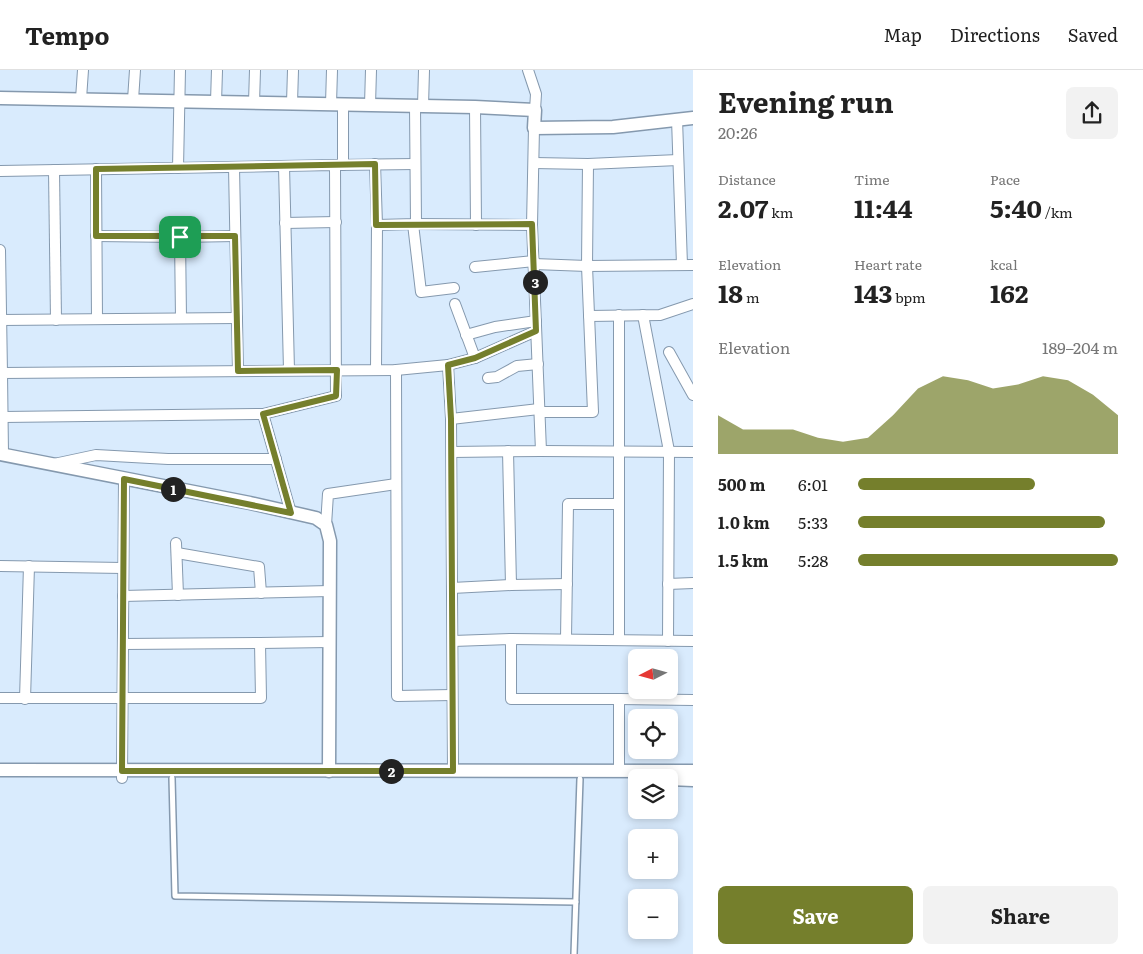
<!DOCTYPE html>
<html lang="en">
<head>
<meta charset="utf-8">
<style>
	:root { --surface:#fff; --page:#f2f2f2; --text:#222; --muted:#767676; --line:#e0e0e0; --accent:#757f2c }
	body { margin:0; font-family:Literata,serif; background:var(--page); color:var(--text); height:100vh; display:flex; flex-direction:column; font-size:19px; white-space:nowrap }
	* { box-sizing:border-box; margin:0 }
	p { font-size:16px; color:var(--muted) }
	.icon { flex:none; width:28px; height:28px; fill:none; stroke:currentColor; stroke-width:2; stroke-linecap:round; stroke-linejoin:round }
	.map { position:relative; flex:1; overflow:hidden }
	.side { display:flex; flex-direction:column; background:var(--surface); width:450px }
	.side>* { flex:none }
	.needle { width:32px; rotate:264deg }
	.tools { position:absolute; left:628px; top:579px; display:grid; gap:10px }
	.tools a { display:grid; place-items:center; width:50px; height:50px; border-radius:8px; background:var(--surface); box-shadow:0 2px 8px #0003; font-size:25px }
	.pin { position:absolute; display:grid; place-items:center; width:42px; height:42px; color:#fff; margin:-21px; border-radius:10px; box-shadow:0 2px 8px #0006 }
	.km { position:absolute; width:25px; height:25px; margin:-12px; border-radius:50%; background:#222; color:#fff; font-size:14px; line-height:25px; text-align:center }
	.round { display:grid; place-items:center; flex:none; width:52px; height:52px; border-radius:8px; background:var(--page) }
	.headline { display:flex; align-items:center; justify-content:space-between; height:85px; padding:0 25px }
	h1 { font-size:28px; font-weight:700; line-height:38px }
	.stats { display:grid; grid-template-columns:repeat(3,1fr); gap:8px; height:85px; padding:5px 25px }
	.stats div { display:grid; align-content:center }
	.stats b { font-size:25px; font-weight:700 }
	.stats small { font-size:14px; font-weight:400 }
	.stats p { font-size:14px }
	.chart { height:140px; padding:10px 25px }
	.chart p { display:flex; justify-content:space-between }
	.chart svg { width:100%; height:90px; margin-top:5px; fill:var(--accent); opacity:.7 }
	.action { display:flex; gap:10px; margin-top:auto; padding:10px 25px }
	.action a { flex:1; height:58px; border-radius:8px; background:var(--accent); color:#fff; font-size:20px; font-weight:700; line-height:58px; text-align:center }
	.action a+a { background:var(--page); color:var(--text) }
	ul { padding:0 25px; list-style:none; font-size:16px }
	li { display:grid; grid-template-columns:80px 60px 1fr; align-items:center; height:38px }
	li i { height:12px; border-radius:6px; background:var(--accent) }
	header { display:flex; align-items:center; gap:30px; box-sizing:border-box; height:70px; padding:0 25px; background:var(--surface); border-bottom:1px solid var(--line) }
	header strong { font-size:24px }
	nav { display:flex; gap:28px; margin-inline-start:auto; font-size:18px }
	main { display:flex; flex:1; min-height:0 }
	.map>svg:first-child { display:block }
	.lines { fill:none; stroke-linecap:round; stroke-linejoin:round }
	.service-casing { stroke:#8599ae; stroke-width:8 }
	.minor-casing { stroke:#8599ae; stroke-width:12 }
	.tertiary-casing { stroke:#8599ae; stroke-width:15 }
	.service { stroke:#fff; stroke-width:5 }
	.minor { stroke:#fff; stroke-width:10 }
	.tertiary { stroke:#fff; stroke-width:12 }
	.route-casing { stroke:#fff; stroke-width:10 }
	.route { stroke:#757f2c; stroke-width:6 }
</style>
</head>
<body>
<header>
<strong>Tempo</strong>
<nav><a>Map</a><a>Directions</a><a>Saved</a></nav>
</header>
<main>
<div class="map">
<svg width="693" height="884" viewBox="0 0 693 884">
	<rect width="100%" height="100%" fill="#d9ebfd"/>
	<g class="lines">
		<g class="service-casing">
			<g id="service">
				<path d="M172 708 175 826 576 832"/>
				<path d="M574 884 580 709"/>
			</g>
		</g>
		<g class="minor-casing">
			<g id="minor">
				<path d="M528 0 536 24 535 40"/>
				<path d="M81 29 83 0"/>
				<path d="M133 30 135 0"/>
				<path d="M216 32 217 0"/>
				<path d="M254 33 255 0"/>
				<path d="M292 33 293 0"/>
				<path d="M331 34 332 0"/>
				<path d="M343 34V95"/>
				<path d="M370 35 371 0"/>
				<path d="M423 36 424 0"/>
				<path d="M475 37 476 155"/>
				<path d="M677 49 682 195"/>
				<path d="M534 93 588 94 678 90"/>
				<path d="M375 94 377 155"/>
				<path d="M335 95 415 94"/>
				<path d="M284 96 289 300"/>
				<path d="M234 97 238 301"/>
				<path d="M178 98 180 0"/>
				<path d="M96 99 97 249"/>
				<path d="M54 100 56 250"/>
				<path d="M0 101 335 95 336 326 263 344 291 443"/>
				<path d="M285 153 336 152"/>
				<path d="M413 154 421 222 454 218"/>
				<path d="M416 154 532 155 534 58"/>
				<path d="M96 166 180 167 181 248"/>
				<path d="M180 167 235 166"/>
				<path d="M0 180 2 303"/>
				<path d="M534 194 587 196 693 195"/>
				<path d="M475 197 534 191"/>
				<path d="M455 234 475 288"/>
				<path d="M643 245 669 381 668 571"/>
				<path d="M589 246 660 245 693 234"/>
				<path d="M1 250 237 248"/>
				<path d="M466 265 495 257 536 251"/>
				<path d="M669 282 693 325"/>
				<path d="M448 295 475 288 536 261"/>
				<path d="M376 300 377 155 416 154 415 36"/>
				<path d="M396 300 397 626 452 625"/>
				<path d="M488 308 497 307 517 296 538 294"/>
				<path d="M540 342H593L587 196 588 94"/>
				<path d="M3 347 263 344"/>
				<path d="M451 349 539 339"/>
				<path d="M508 381 511 515 567 514"/>
				<path d="M541 381 693 382"/>
				<path d="M452 382 541 381 532 155"/>
				<path d="M3 384 2 303 396 300 448 295 451 349 453 701"/>
				<path d="M54 394 96 385 168 389H276"/>
				<path d="M326 455 328 424 396 414"/>
				<path d="M176 473 178 525"/>
				<path d="M177 483 259 497 261 523"/>
				<path d="M0 496 123 498"/>
				<path d="M668 514 693 513"/>
				<path d="M452 518 511 515"/>
				<path d="M123 526 330 521"/>
				<path d="M511 569 693 571"/>
				<path d="M566 569 568 434H619"/>
				<path d="M619 570V245"/>
				<path d="M453 571 511 569V629H619V701"/>
				<path d="M123 574 260 573"/>
				<path d="M0 628H261L260 573 330 572"/>
				<path d="M25 629 29 496"/>
				<path d="M619 629 693 630"/>
				<path d="M122 708 124 409"/>
			</g>
		</g>
		<g class="tertiary-casing">
			<g id="tertiary">
				<path d="M0 28 475 37 535 40 534 58 613 57 693 48"/>
				<path d="M0 384 250 433 316 448 326 455 330 471 329 701"/>
				<path d="M0 700 693 701"/>
				<path d="M669 709 693 710"/>
			</g>
		</g>
		<use href="#service" class="service"/>
		<use href="#minor" class="minor"/>
		<use href="#tertiary" class="tertiary"/>
	</g>
	<g class="lines">
		<g class="route-casing">
			<path id="route" d="M375 94 376 155 532 154 536 261 475 288 448 295 451 349 453 701H122L124 409 291 443 263 344 336 326 337 300 238 301 235 166H96V99Z"/>
		</g>
		<use href="#route" class="route"/>
	</g>
</svg>
<div class="tools">
<a><svg class="needle" viewBox="-14 -14 28 28"><path d="M0-13l5 13h-10z" fill="#e53935"/><path d="M0 13l5-13h-10z" fill="#767676"/></svg></a>
<a><svg class="icon" aria-label="locate" viewBox="0 0 24 24"><circle cx="12" cy="12" r="6"/><path d="M12 2v4M12 18v4M2 12h4M18 12h4"/></svg></a>
<a><svg class="icon" aria-label="layers" viewBox="0 0 24 24"><path d="M12 4l9 5-9 5-9-5zM3 14l9 5 9-5"/></svg></a>
<a>+</a>
<a>−</a>
</div>
<div class="pin" style="left:180px;top:167px;background:#1e9e55"><svg class="icon" aria-label="arrive" viewBox="0 0 24 24"><path d="M6 21V4h12l-3 4 3 4H6"/></svg></div>
<b class="km" style="left:173px;top:419px">1</b>
<b class="km" style="left:391px;top:701px">2</b>
<b class="km" style="left:535px;top:212px">3</b>
</div>
<section class="side">
<div class="headline"><div><h1>Evening run</h1><p>20:26</p></div><a class="round"><svg class="icon" aria-label="share" viewBox="0 0 24 24"><path d="M12 15V3M7 8l5-5 5 5M5 13v7h14v-7"/></svg></a></div>
<div class="stats">
<div><p>Distance</p><b>2.07<small> km</small></b></div>
<div><p>Time</p><b>11:44</b></div>
<div><p>Pace</p><b>5:40<small> /km</small></b></div>
</div>
<div class="stats">
<div><p>Elevation</p><b>18<small> m</small></b></div>
<div><p>Heart rate</p><b>143<small> bpm</small></b></div>
<div><p>kcal</p><b>162</b></div>
</div>
<div class="chart"><p><span>Elevation</span>189–204 m</p>
<svg viewBox="0 0 160 44" preserveAspectRatio="none"><path d="M0 44V25L10 32L20 32L30 32L40 36L50 38L60 36L70 25L80 12L90 6L100 8L110 12L120 10L130 6L140 8L150 15L160 25V44z"/></svg>
</div>
<ul>
<li><b>500 m</b>6:01<i style="width:68%"></i></li>
<li><b>1.0 km</b>5:33<i style="width:95%"></i></li>
<li><b>1.5 km</b>5:28<i style="width:100%"></i></li>
</ul>
<div class="action"><a>Save</a><a>Share</a></div>
</section>
</main>
</body>
</html>
